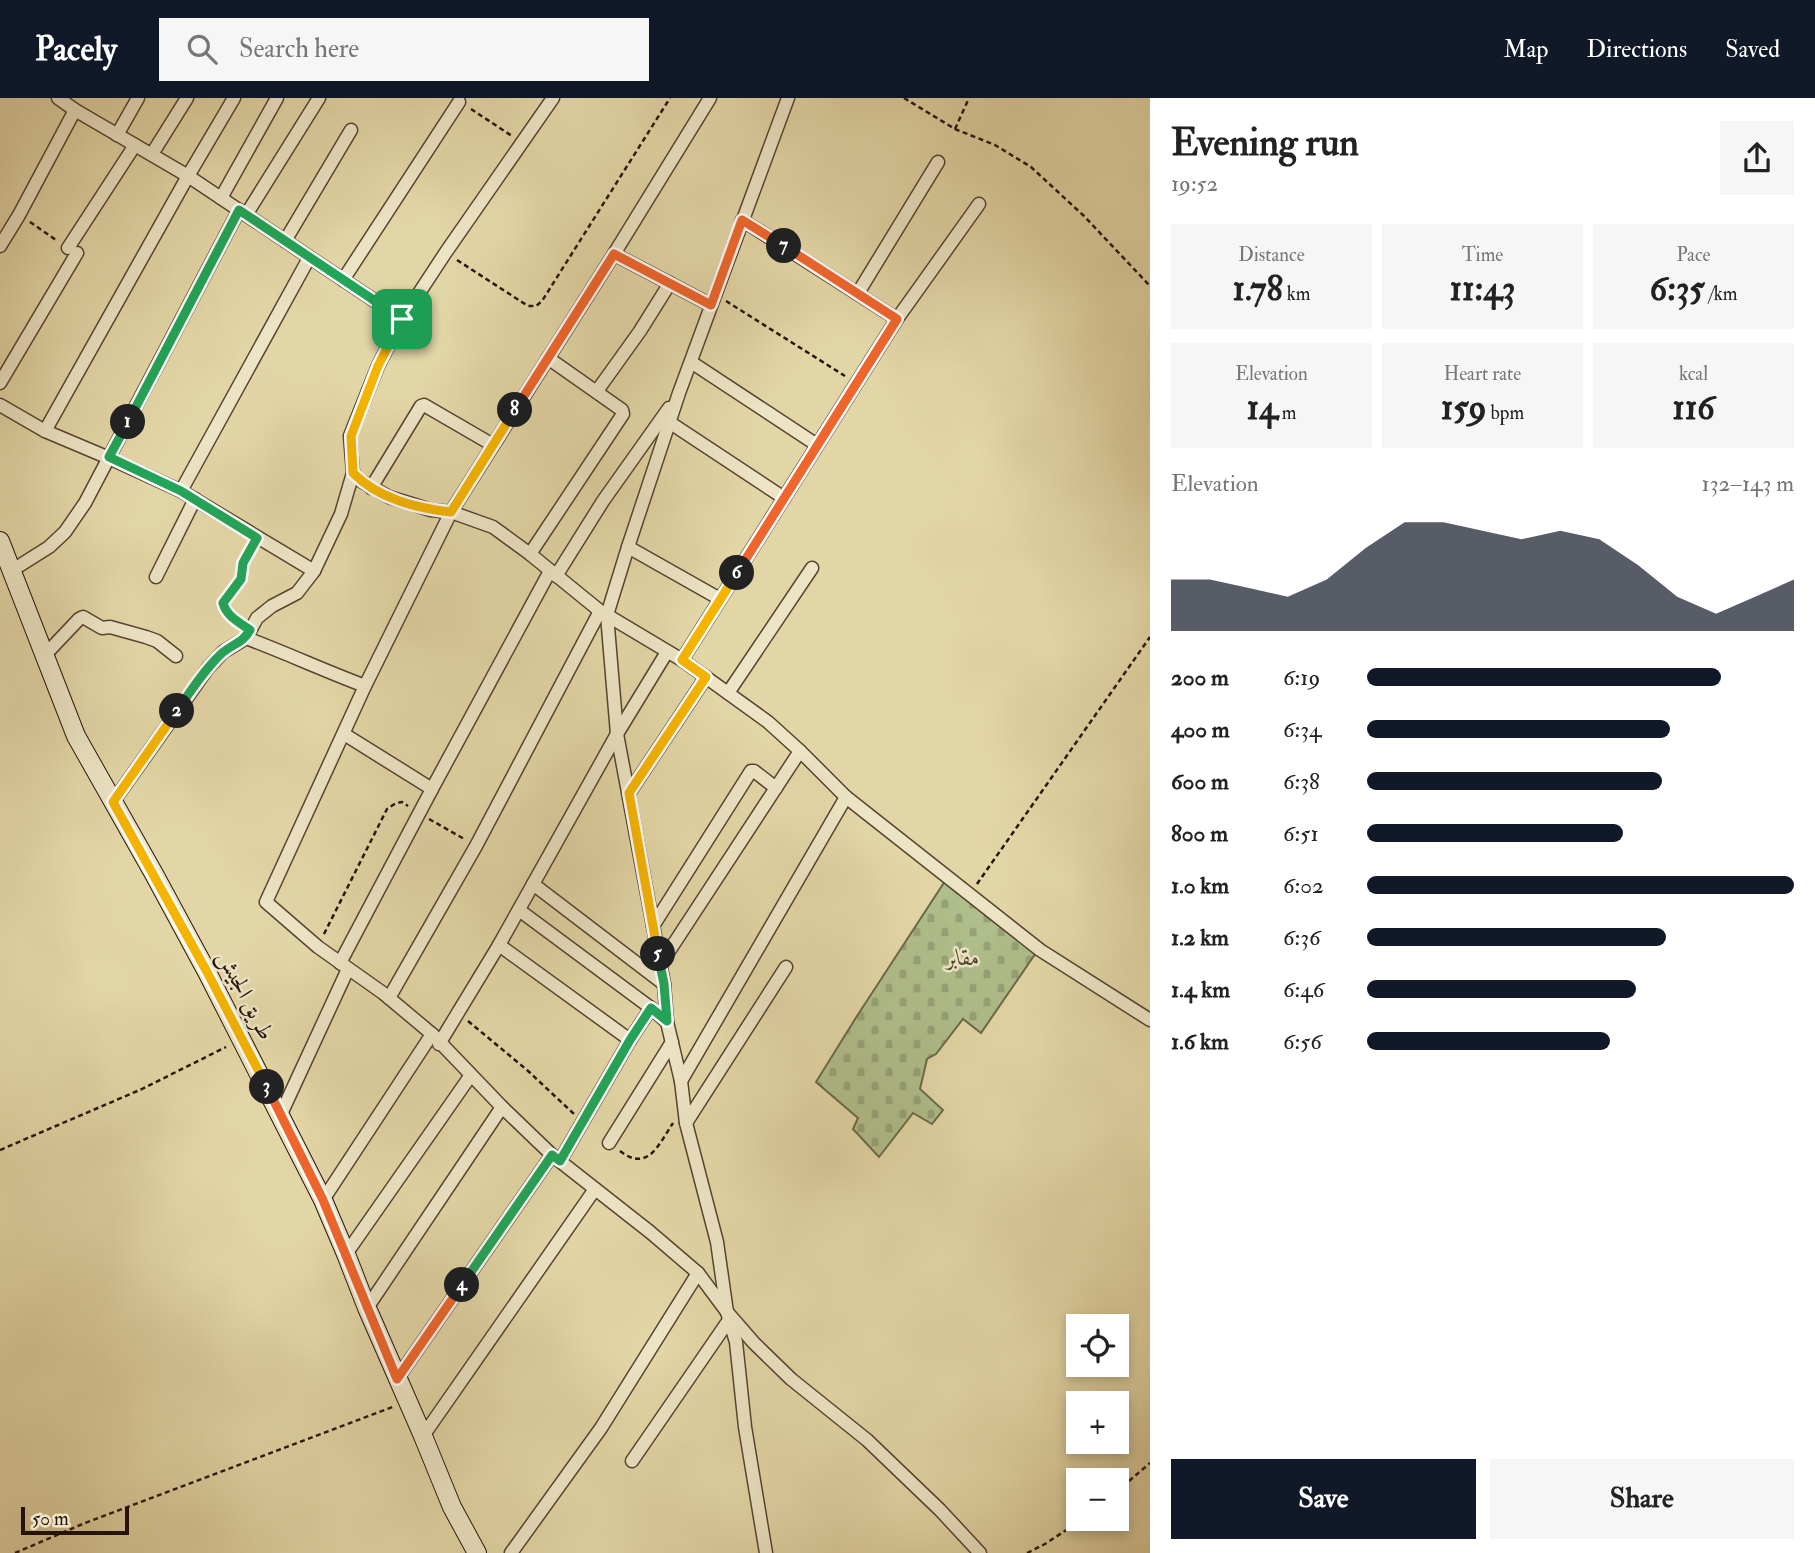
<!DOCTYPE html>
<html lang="en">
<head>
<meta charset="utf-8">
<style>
	:root { --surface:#fff; --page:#f6f6f6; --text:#222; --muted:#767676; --accent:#111827 }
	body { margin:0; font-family:"IM FELL Double Pica",Amiri,serif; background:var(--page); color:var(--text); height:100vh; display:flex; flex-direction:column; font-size:26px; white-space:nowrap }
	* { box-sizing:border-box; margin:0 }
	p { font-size:23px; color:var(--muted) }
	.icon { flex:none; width:38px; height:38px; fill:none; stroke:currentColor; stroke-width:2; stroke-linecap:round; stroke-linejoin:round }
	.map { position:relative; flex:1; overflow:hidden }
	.panel { display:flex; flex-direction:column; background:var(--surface); width:665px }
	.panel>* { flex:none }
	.tools { position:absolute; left:1066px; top:1216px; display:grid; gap:14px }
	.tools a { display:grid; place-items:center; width:63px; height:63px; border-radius:0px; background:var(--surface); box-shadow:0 4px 10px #0003; font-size:35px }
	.scale { position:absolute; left:21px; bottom:18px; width:108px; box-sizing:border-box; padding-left:7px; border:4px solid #26140a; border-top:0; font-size:19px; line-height:24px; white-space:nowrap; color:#26140a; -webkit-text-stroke:5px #ede4c5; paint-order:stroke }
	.pin { position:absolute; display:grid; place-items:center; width:60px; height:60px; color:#fff; margin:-30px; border-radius:14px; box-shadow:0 4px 10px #0006 }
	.km { position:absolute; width:35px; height:35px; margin:-18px; border-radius:50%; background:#222; color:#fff; font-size:19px; line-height:35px; text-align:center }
	.round { display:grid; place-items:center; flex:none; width:74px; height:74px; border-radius:0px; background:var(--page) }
	.summary { display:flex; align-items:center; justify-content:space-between; height:119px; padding:0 21px }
	h1 { font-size:38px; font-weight:800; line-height:52px }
	.figures { display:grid; grid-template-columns:repeat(3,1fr); gap:10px; height:119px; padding:7px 21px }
	.figures div { display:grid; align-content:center; border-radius:0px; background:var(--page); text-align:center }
	.figures b { font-size:35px; font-weight:800 }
	.figures small { font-size:19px; font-weight:400 }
	.figures p { font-size:19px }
	.chart { height:196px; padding:14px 21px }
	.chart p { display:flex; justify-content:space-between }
	.chart svg { width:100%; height:126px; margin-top:7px; fill:var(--accent); opacity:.7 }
	.primary-button { display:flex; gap:14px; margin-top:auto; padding:14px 21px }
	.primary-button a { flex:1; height:80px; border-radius:0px; background:var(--accent); color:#fff; font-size:28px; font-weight:800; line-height:80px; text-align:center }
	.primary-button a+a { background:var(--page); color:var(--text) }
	ul { padding:0 21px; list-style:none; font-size:23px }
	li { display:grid; grid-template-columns:112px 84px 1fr; align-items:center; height:52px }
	li i { height:18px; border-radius:9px; background:var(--accent) }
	header { display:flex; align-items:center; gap:42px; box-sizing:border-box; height:98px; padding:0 35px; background:var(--accent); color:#fff }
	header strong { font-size:33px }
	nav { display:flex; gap:38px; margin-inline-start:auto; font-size:24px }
	.search { width:490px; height:63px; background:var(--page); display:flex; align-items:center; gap:18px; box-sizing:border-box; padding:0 24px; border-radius:0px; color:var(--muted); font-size:26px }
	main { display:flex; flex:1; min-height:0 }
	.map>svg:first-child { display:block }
	.cemetery { fill:url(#cemetery-stones); stroke:#6a694a; stroke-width:2 }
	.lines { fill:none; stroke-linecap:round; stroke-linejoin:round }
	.street-casing { stroke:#554431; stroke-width:15 }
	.secondary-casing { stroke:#26140a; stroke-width:20 }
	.path { stroke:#26140a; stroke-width:2.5; stroke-dasharray:5 3.5; stroke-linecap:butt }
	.street { stroke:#ede4c5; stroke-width:12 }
	.secondary { stroke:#ede4c5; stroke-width:18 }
	.split-1-casing { stroke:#fff; stroke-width:14 }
	.split-2-casing { stroke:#fff; stroke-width:14 }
	.split-3-casing { stroke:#fff; stroke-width:14 }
	.split-4-casing { stroke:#fff; stroke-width:14 }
	.split-5-casing { stroke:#fff; stroke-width:14 }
	.split-6-casing { stroke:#fff; stroke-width:14 }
	.split-7-casing { stroke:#fff; stroke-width:14 }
	.split-8-casing { stroke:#fff; stroke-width:14 }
	.split-9-casing { stroke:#fff; stroke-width:14 }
	.split-1 { stroke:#22a559; stroke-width:9 }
	.split-2 { stroke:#22a559; stroke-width:9 }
	.split-3 { stroke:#f5b400; stroke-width:9 }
	.split-4 { stroke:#f0652b; stroke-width:9 }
	.split-5 { stroke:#22a559; stroke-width:9 }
	.split-6 { stroke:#f5b400; stroke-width:9 }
	.split-7 { stroke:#f0652b; stroke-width:9 }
	.split-8 { stroke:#f0652b; stroke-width:9 }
	.split-9 { stroke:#f5b400; stroke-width:9 }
	.labels { text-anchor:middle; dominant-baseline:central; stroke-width:5; stroke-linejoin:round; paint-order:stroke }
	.park-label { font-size:23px; font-style:italic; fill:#4f4730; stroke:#ede4c5 }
	.street-label { font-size:23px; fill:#26140a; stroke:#ede4c5 }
</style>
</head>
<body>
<header>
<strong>Pacely</strong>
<div class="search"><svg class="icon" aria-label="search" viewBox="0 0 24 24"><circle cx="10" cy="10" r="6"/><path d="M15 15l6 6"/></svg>Search here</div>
<nav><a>Map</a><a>Directions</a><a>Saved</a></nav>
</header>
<main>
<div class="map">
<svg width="1150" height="1455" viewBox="0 0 1150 1455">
	<defs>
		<pattern id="cemetery-stones" width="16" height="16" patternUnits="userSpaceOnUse" patternTransform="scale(1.75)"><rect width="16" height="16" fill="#afbe8a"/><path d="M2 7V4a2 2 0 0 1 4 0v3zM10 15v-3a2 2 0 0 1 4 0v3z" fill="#96a276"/></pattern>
	</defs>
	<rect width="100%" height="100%" fill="#e3d6a6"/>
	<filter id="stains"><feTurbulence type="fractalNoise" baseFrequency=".00286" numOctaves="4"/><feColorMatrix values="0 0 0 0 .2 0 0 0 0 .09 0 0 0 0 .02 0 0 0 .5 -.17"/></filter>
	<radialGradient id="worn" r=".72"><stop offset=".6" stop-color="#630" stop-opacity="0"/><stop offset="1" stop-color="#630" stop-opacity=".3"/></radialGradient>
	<path class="cemetery" d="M949 777 1042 846 981 935 963 921 936 956 927 961 920 991 943 1012 932 1026 913 1015 879 1059 853 1031 858 1020 816 984 857 918Z"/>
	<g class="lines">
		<g class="street-casing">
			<g id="street">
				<path d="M58 0 75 12 188 78 402 221"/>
				<path d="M710 0 614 156 451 414 365 588 266 804 318 849 383 895 432 936 502 1009 552 1057 650 1134 698 1175 727 1214 754 1245 791 1281 867 1342 940 1412 980 1455"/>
				<path d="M117 37 138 0"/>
				<path d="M152 56 187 0"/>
				<path d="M221 100 277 0"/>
				<path d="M246 117 319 0"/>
				<path d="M742 122 897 221"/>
				<path d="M285 143 351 32"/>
				<path d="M0 148 19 117 75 12"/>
				<path d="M68 150 135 47"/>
				<path d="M614 156 711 207"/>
				<path d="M343 182 459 4"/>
				<path d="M858 195 938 64"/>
				<path d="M691 264 817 347"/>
				<path d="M0 285 77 155"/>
				<path d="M597 293 640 233 670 185"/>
				<path d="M0 307 45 333 109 360 181 393 314 473"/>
				<path d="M669 324 784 400"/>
				<path d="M45 333 188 78 234 0"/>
				<path d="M353 375 361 383 389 399 431 412 451 414 493 429 530 456 600 513 682 562 768 624 800 653 846 699 1040 852 1150 922"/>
				<path d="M371 390 421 308 424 307 493 347"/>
				<path d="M181 393 309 160"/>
				<path d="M628 449 720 501"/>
				<path d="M530 456 623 316 622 312 548 260"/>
				<path d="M11 473 49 449 65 434 85 405 239 112"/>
				<path d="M556 478 603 403 669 310"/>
				<path d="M156 479 195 401"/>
				<path d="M246 540 257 520 272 508 297 495 314 473 341 416 353 375 350 338 378 268 402 221 446 154 553 0"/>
				<path d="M44 558 79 521 83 519 102 530 110 529 146 539 157 543 176 558"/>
				<path d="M682 562 897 221 979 106"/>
				<path d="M728 595 812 470"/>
				<path d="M344 636 432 691"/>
				<path d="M629 695 706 579"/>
				<path d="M113 704 208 570 223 554 246 540C286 555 325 573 365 588"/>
				<path d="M533 786 664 886"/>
				<path d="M519 812 651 910 667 924"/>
				<path d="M653 828 751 673H754L776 690"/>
				<path d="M499 847 630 942"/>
				<path d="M340 865 432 691 550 473"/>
				<path d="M660 867 800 653"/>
				<path d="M389 900 476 748 600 513"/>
				<path d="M439 946 499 847 617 636 667 554"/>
				<path d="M681 983 846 699"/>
				<path d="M281 1016 348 871"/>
				<path d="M686 1025 786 869"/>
				<path d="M609 1045 672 944"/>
				<path d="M560 1063 630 942 651 910"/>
				<path d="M323 1102 432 936"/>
				<path d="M346 1156 471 977"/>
				<path d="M367 1210 502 1009"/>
				<path d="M397 1281 552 1057"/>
				<path d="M423 1338 595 1091"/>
				<path d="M632 1363 729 1222"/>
				<path d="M511 1455 601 1330 698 1175"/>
				<path d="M766 1455 745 1329 736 1244 727 1214 717 1144 686 1025 681 983 667 924 664 886 617 636 607 517 628 449 679 295 788 0"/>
			</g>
		</g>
		<g class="secondary-casing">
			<path id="secondary" d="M0 443 76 638 154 776 207 874 323 1102 346 1156 367 1210 423 1338 452 1409 477 1455"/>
		</g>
		<g class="path">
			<path d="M904 0 955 31 995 47 1031 69 1084 118 1150 188"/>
			<path d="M471 11 512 38"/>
			<path d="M955 31 969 0"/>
			<path d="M30 124 56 142"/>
			<path d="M457 162 528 208H536L542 203 670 0"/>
			<path d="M726 203 845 278"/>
			<path d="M239 524 224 511 223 505 241 481 243 465 250 452"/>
			<path d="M429 721 466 742"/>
			<path d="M977 786 1150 539"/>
			<path d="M324 836 387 711 396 705 402 704 408 708"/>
			<path d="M468 923 527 972 574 1016"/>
			<path d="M0 1052 142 991 226 949"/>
			<path d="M620 1053C648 1075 659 1046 673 1025"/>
			<path d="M1116 1394 1150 1365"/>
			<path d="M15 1455 85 1425 395 1308"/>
			<path d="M1027 1455 1045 1446 1083 1421"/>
		</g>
		<use href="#street" class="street"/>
		<use href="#secondary" class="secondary"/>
	</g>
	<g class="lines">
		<g class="split-1-casing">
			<path id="split-1" d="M128 324 239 112 402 221"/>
		</g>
		<g class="split-2-casing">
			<path id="split-2" d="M128 324 109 359 181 393 257 440 243 465 241 481 223 505C226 518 240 525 250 532 243 545 232 546 221 556 204 572 190 594 177 613"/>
		</g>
		<g class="split-3-casing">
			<path id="split-3" d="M177 613 113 704 207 874 267 989"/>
		</g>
		<g class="split-4-casing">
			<path id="split-4" d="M267 989 323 1102 397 1281 462 1187"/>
		</g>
		<g class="split-5-casing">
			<path id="split-5" d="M462 1187 552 1057 560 1063 630 942 651 910 667 923 664 886 658 856"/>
		</g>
		<g class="split-6-casing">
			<path id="split-6" d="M658 856 629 695 706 579 682 562 737 475"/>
		</g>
		<g class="split-7-casing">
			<path id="split-7" d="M737 475 897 221 784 148"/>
		</g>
		<g class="split-8-casing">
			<path id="split-8" d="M515 312 614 156 711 207 742 122 784 148"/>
		</g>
		<g class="split-9-casing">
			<path id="split-9" d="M402 221 378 268 351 338 353 375C379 401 416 410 451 414L515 312"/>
		</g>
		<use href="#split-1" class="split-1"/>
		<use href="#split-2" class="split-2"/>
		<use href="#split-3" class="split-3"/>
		<use href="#split-4" class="split-4"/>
		<use href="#split-5" class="split-5"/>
		<use href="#split-6" class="split-6"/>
		<use href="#split-7" class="split-7"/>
		<use href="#split-8" class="split-8"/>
		<use href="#split-9" class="split-9"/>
	</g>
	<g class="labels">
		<g class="park-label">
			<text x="963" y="859">مقابر</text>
		</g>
		<g class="street-label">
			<text transform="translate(246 897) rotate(63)">طريق الجيش</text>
		</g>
	</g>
	<rect width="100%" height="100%" filter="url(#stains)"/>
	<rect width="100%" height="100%" fill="url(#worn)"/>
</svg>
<div class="tools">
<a><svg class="icon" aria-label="locate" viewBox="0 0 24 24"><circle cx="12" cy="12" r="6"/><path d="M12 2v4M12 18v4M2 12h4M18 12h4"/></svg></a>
<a>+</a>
<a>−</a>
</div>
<div class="scale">50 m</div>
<div class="pin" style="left:402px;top:221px;background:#1e9e55"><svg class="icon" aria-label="arrive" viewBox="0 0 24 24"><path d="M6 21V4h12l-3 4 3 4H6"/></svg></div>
<b class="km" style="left:128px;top:324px">1</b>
<b class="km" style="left:177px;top:613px">2</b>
<b class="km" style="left:267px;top:989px">3</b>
<b class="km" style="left:462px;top:1187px">4</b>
<b class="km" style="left:658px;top:856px">5</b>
<b class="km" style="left:737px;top:475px">6</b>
<b class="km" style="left:784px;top:148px">7</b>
<b class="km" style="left:515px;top:312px">8</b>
</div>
<section class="panel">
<div class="summary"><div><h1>Evening run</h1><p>19:52</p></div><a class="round"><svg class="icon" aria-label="share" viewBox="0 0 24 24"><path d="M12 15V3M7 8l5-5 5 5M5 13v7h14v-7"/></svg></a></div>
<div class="figures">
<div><p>Distance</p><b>1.78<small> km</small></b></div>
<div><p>Time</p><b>11:43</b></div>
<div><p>Pace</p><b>6:35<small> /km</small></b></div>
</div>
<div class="figures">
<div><p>Elevation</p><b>14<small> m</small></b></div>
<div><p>Heart rate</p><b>159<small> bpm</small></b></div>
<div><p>kcal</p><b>116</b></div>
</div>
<div class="chart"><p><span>Elevation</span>132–143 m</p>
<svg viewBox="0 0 160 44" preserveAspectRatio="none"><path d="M0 44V26L10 26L20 29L30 32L40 26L50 15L60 6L70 6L80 9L90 12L100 9L110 12L120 21L130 32L140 38L150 32L160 26V44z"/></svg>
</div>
<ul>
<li><b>200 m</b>6:19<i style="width:83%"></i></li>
<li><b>400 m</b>6:34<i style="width:71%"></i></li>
<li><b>600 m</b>6:38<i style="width:69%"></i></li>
<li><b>800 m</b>6:51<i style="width:60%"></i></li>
<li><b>1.0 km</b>6:02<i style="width:100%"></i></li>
<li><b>1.2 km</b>6:36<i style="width:70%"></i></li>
<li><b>1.4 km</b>6:46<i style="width:63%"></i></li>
<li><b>1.6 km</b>6:56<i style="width:57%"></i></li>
</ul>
<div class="primary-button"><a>Save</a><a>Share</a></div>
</section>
</main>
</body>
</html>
